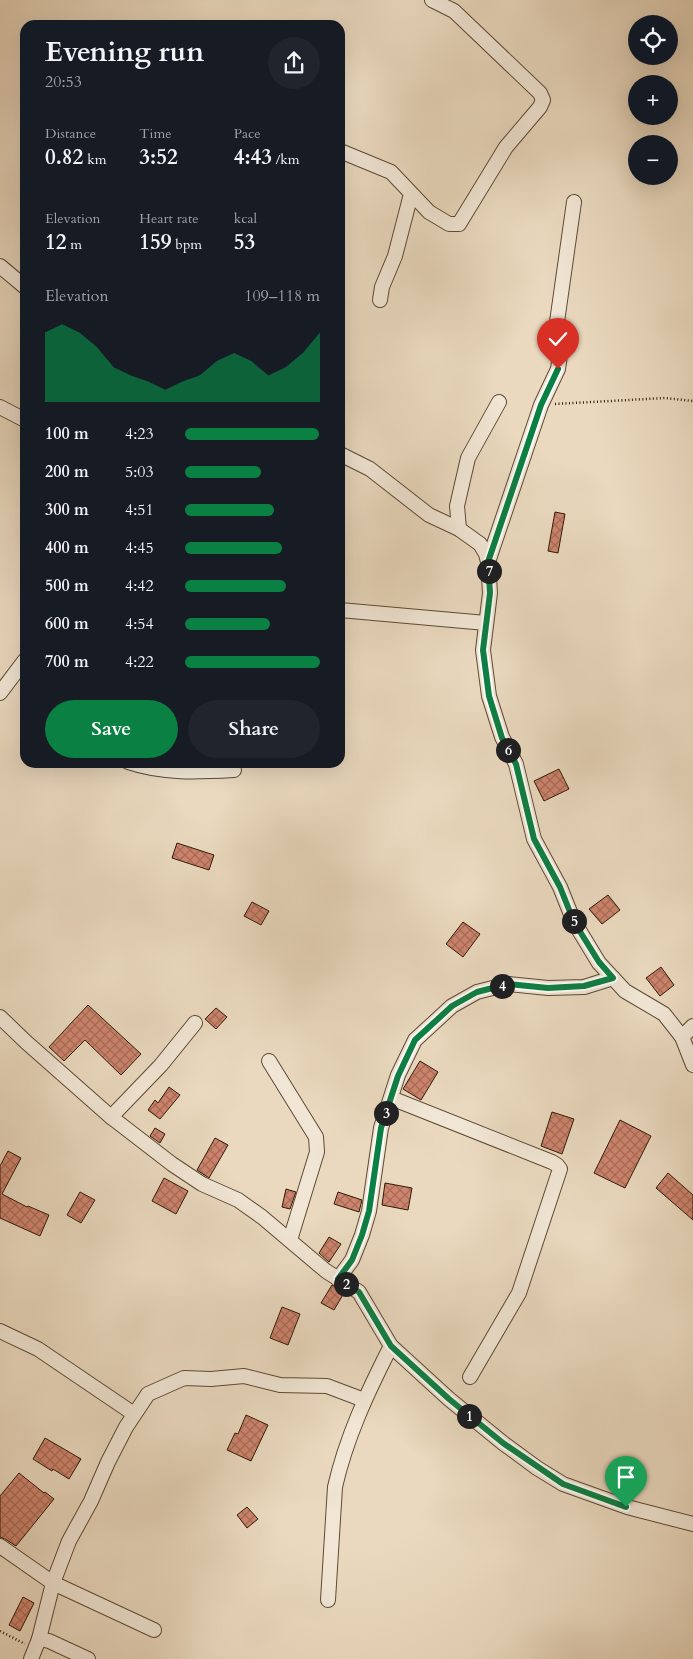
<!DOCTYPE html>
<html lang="en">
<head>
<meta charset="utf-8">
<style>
	:root { --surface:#171b24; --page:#20242c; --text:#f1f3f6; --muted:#9ea1a6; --accent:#0b8043 }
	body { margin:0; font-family:Cardo,serif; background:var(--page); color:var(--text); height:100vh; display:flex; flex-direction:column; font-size:19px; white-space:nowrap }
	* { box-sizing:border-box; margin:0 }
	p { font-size:16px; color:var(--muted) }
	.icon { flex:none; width:28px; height:28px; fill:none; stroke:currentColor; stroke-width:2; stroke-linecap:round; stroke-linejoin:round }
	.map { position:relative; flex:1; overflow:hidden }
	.side { position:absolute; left:20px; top:20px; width:325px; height:748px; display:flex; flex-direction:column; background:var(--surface); border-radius:15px; box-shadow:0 5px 20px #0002 }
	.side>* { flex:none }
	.buttons { position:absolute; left:628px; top:15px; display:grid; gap:10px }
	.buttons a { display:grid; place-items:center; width:50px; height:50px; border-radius:50%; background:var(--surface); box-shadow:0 5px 20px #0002; font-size:25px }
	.pin { position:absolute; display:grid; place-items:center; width:42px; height:42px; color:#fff; margin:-51px -21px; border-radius:50% 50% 50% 0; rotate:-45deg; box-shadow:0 0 5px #0007 }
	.pin .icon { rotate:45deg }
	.km { position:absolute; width:25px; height:25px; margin:-12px; border-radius:50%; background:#222; color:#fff; font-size:14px; line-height:25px; text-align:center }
	.round { display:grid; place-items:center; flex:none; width:52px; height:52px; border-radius:26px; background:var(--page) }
	.headline { display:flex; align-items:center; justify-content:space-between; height:85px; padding:0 25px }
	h1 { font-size:28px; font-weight:600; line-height:38px }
	.stats { display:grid; grid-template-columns:repeat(3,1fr); gap:8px; height:85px; padding:5px 25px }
	.stats div { display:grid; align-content:center }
	.stats b { font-size:21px; font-weight:600 }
	.stats small { font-size:14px; font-weight:400 }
	.stats p { font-size:14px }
	.chart { height:140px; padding:10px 25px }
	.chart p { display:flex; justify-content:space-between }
	.chart svg { width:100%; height:90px; margin-top:5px; fill:var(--accent); opacity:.7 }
	.button { display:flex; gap:10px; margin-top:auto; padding:10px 25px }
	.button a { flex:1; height:58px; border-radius:30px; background:var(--accent); color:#fff; font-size:20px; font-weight:600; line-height:58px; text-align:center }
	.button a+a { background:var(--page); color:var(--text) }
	ul { padding:0 25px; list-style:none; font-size:16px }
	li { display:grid; grid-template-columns:80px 60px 1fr; align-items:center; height:38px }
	li i { height:12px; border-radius:6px; background:var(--accent) }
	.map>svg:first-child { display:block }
	.building { fill:url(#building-cross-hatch); stroke:#2e1b06 }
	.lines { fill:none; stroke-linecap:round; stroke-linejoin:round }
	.minor-casing { stroke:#5d4a34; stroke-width:16 }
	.path { stroke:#2e1b06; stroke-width:2.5; stroke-dasharray:1 2.5; stroke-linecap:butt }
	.minor { stroke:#f1e6d5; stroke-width:14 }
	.route-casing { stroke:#fff; stroke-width:10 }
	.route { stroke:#0b8043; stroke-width:6 }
</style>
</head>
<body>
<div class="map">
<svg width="693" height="1659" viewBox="0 0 693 1659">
	<defs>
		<pattern id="building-cross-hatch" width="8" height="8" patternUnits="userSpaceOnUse" patternTransform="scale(1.25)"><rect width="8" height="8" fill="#ce846e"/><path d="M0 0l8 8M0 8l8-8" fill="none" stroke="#a86b58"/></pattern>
	</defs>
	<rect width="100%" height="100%" fill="#ead9bf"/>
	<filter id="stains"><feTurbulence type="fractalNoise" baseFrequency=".004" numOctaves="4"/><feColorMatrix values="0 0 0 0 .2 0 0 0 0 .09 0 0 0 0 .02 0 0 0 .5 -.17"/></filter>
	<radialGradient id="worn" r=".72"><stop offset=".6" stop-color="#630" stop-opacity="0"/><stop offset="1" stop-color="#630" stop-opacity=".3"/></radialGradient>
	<g class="building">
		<path d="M555 512 565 514 558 553 548 551Z"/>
		<path d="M559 769 569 789 544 801 534 781Z"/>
		<path d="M177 843 214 855 209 870 172 858Z"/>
		<path d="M608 895 620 910 602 924 589 909Z"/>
		<path d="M252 902 269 911 261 925 244 916Z"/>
		<path d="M463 922 480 934 463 957 446 944Z"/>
		<path d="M661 967 674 985 660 996 646 978Z"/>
		<path d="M88 1005 141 1054 121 1075 85 1040 64 1061 49 1047Z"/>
		<path d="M216 1008 227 1017 216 1029 205 1019Z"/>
		<path d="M420 1061 438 1072 421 1100 403 1089Z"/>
		<path d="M169 1087 180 1095 160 1119 148 1110 155 1100 158 1103Z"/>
		<path d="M552 1112 574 1119 562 1154 541 1146Z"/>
		<path d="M620 1120 651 1136 625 1188 594 1173Z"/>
		<path d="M155 1128 165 1134 160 1143 150 1136Z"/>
		<path d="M215 1138 228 1145 209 1178 197 1170Z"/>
		<path d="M8 1151 21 1158 2 1194 27 1207 28 1206 49 1215 40 1236 0 1218V1166Z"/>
		<path d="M668 1173 693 1195V1220L656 1188Z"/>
		<path d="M164 1178 188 1191 176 1214 152 1201Z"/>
		<path d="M385 1183 412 1188 408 1210 382 1205Z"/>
		<path d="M286 1189 296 1192 290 1209 282 1207Z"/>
		<path d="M80 1192 95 1200 81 1223 67 1215Z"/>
		<path d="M338 1192 362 1200 359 1212 334 1204Z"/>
		<path d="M329 1237 341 1244 329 1262 319 1253Z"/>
		<path d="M332 1285 344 1293 334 1310 321 1303Z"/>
		<path d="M282 1307 300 1314 288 1345 270 1338Z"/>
		<path d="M246 1415 268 1425 251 1461 227 1450 235 1433 238 1434Z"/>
		<path d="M45 1438 81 1459 69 1479 53 1469 52 1471 33 1459Z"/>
		<path d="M19 1473 44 1493 45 1492 54 1499 16 1546 5 1539 0 1537V1496Z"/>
		<path d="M247 1507 258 1519 247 1528 237 1515Z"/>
		<path d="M23 1597 34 1603 20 1631 9 1625Z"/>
	</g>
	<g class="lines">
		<g class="minor-casing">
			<g id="minor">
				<path d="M340 151 391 172 429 212 449 224H459L506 147 540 107 543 100 540 93 454 11 432 0"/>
				<path d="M0 266 25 287"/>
				<path d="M380 300 382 287 395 256 411 194"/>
				<path d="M0 407 25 420"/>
				<path d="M340 454 370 469 429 515 459 529 480 544 486 554 488 562 490 593 483 650 489 696 502 737 516 764 534 839 560 887 574 922 599 963 625 991 664 1014 682 1037 693 1065"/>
				<path d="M459 529 457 506 468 458 499 402"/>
				<path d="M488 562 541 405 558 369 560 355 561 344 557 322 574 202"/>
				<path d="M340 610 486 623"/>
				<path d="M0 693 25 660"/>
				<path d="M128 762C163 774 198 772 234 770"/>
				<path d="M0 1017 26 1042 111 1117 172 1164 202 1184 238 1200 262 1217 326 1271 359 1292 391 1346 449 1399 503 1443 537 1468 563 1484 627 1507 693 1524"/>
				<path d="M682 1037 693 1026"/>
				<path d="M269 1061 316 1137 317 1152 290 1240"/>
				<path d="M391 1098 552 1162 557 1165 560 1169 519 1293 470 1377"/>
				<path d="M111 1117 161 1065 195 1023"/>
				<path d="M338 1279 352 1260 362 1235 369 1211 381 1128 398 1075 415 1040 452 1006 477 992 508 984 548 988 584 987 613 978"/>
				<path d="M0 1331 38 1349 134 1414"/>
				<path d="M0 1546 53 1583 154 1630"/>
				<path d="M328 1600 335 1487C346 1438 368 1391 391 1346"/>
				<path d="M39 1639 53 1583 69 1541 91 1501 108 1462 126 1427 148 1394 184 1378 211 1379 244 1376 280 1385 327 1386 364 1400"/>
				<path d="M31 1659 39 1639 49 1641 88 1659"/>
			</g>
		</g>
		<g class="path">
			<path d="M555 404 665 398 693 401"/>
			<path d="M0 1631 25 1644"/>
		</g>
		<use href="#minor" class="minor"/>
	</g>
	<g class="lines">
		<g class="route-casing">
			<path id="route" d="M558 369 541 405 488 562 490 593 483 650 489 696 502 738 516 764 534 839 560 887 574 922 599 962 613 978 584 986 548 988 508 984 477 992 452 1006 415 1040 398 1076 381 1128 369 1211 362 1235 352 1260 338 1279 359 1292 391 1346 449 1399 503 1443 563 1484 626 1507"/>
		</g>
		<use href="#route" class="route"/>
	</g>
	<rect width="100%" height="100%" filter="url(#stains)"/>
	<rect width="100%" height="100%" fill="url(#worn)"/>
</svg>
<div class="buttons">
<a><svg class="icon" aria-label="locate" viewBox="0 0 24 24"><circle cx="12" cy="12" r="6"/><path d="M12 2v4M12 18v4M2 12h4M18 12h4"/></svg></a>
<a>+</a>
<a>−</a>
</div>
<div class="pin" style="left:626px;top:1507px;background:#1e9e55"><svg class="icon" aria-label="arrive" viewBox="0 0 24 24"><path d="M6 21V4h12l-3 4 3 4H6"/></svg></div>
<div class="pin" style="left:558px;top:369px;background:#d93025"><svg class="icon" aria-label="check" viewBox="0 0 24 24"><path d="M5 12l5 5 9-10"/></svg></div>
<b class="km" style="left:469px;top:1416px">1</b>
<b class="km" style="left:346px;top:1284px">2</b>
<b class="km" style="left:386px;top:1113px">3</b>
<b class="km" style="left:502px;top:986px">4</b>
<b class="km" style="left:574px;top:921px">5</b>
<b class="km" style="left:508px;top:750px">6</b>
<b class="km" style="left:489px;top:571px">7</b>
<section class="side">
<div class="headline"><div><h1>Evening run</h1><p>20:53</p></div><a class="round"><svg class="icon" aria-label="share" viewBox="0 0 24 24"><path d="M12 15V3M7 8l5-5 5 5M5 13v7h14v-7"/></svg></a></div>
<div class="stats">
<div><p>Distance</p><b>0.82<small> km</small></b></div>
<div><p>Time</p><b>3:52</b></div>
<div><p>Pace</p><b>4:43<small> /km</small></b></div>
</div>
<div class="stats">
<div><p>Elevation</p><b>12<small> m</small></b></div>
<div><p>Heart rate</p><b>159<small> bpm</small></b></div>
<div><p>kcal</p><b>53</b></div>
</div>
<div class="chart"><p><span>Elevation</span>109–118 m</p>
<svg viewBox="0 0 160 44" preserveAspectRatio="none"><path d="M0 44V10L10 6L20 10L30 17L40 27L50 31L60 34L70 38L80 34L90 31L100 24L110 20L120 24L130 31L140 27L150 20L160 10V44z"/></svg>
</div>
<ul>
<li><b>100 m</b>4:23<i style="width:99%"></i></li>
<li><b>200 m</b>5:03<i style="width:56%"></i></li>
<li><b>300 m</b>4:51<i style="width:66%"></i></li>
<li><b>400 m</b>4:45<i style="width:72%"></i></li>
<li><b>500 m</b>4:42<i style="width:75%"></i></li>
<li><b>600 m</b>4:54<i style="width:63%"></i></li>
<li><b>700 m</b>4:22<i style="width:100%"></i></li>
</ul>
<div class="button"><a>Save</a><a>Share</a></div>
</section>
</div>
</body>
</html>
